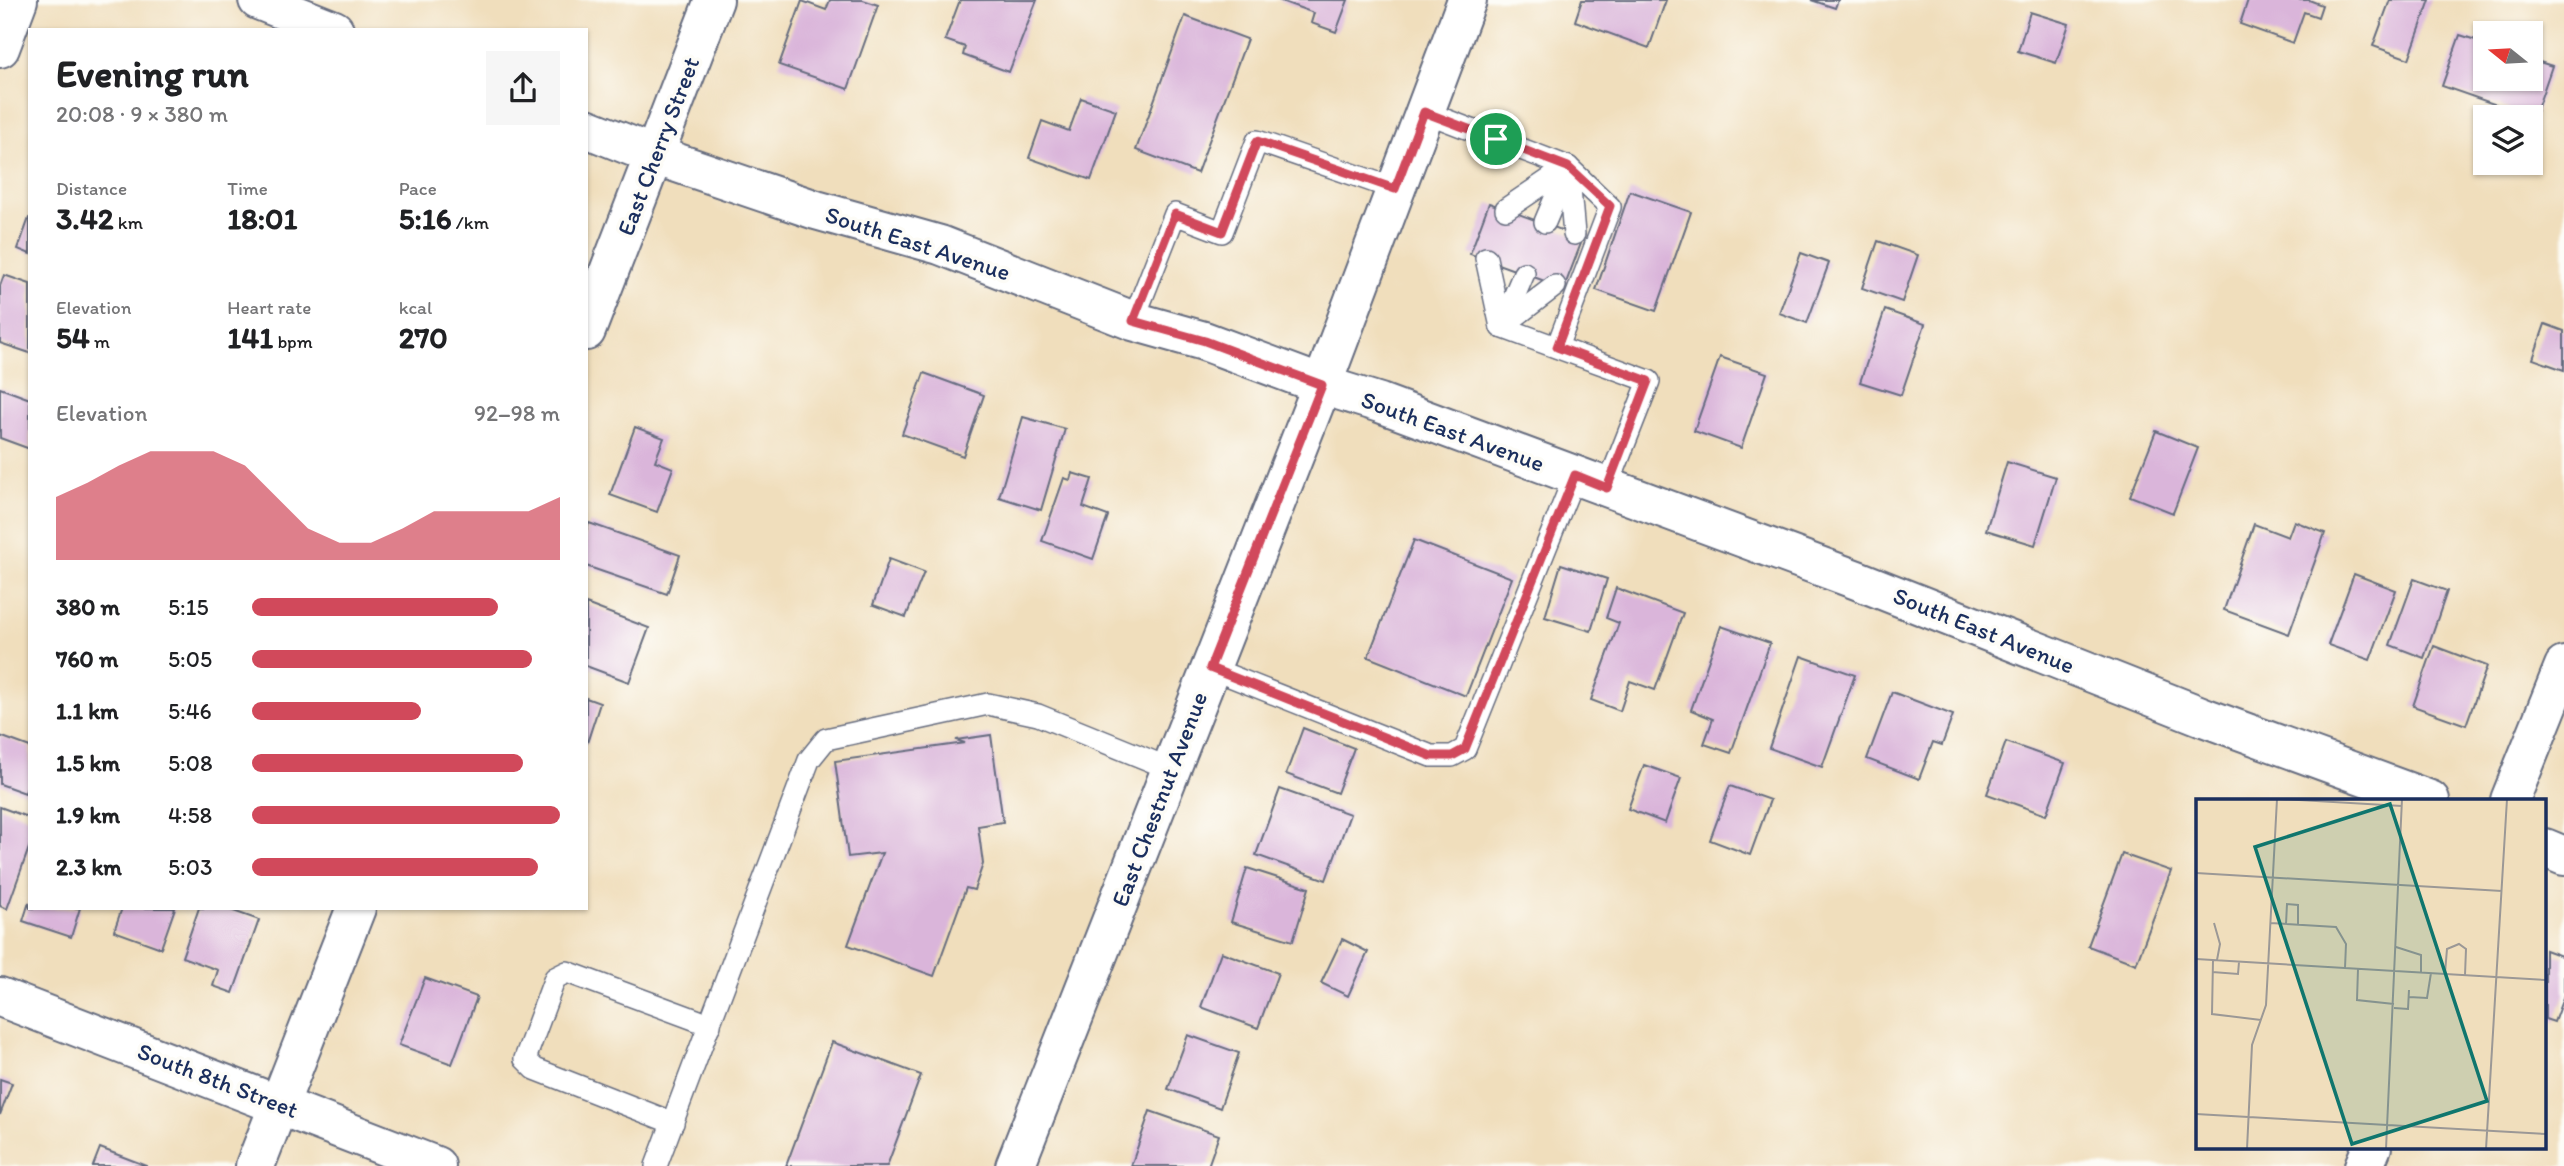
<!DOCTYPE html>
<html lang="en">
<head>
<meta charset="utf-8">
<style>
	:root { --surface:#fff; --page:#f6f6f6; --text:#202124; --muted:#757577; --accent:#d1495b }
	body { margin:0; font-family:Itim,sans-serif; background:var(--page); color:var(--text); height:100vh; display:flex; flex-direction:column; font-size:26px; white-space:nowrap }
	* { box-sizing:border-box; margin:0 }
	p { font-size:23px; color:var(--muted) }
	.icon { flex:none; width:38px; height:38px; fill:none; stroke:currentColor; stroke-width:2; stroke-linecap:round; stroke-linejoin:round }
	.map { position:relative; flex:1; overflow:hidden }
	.details { position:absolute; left:28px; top:28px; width:560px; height:882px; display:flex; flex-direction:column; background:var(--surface); border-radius:0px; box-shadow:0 2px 5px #0004 }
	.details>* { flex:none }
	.needle { width:46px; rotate:288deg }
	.controls { position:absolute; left:2473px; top:21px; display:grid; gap:14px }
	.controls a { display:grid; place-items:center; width:70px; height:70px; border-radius:0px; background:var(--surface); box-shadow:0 2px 5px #0004; font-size:35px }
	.pin { position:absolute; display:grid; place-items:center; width:60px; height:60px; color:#fff; margin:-30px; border:4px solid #fff; border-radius:50%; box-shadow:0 2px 7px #0007 }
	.round { display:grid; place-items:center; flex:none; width:74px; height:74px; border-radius:0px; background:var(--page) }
	.head { display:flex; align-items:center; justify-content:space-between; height:119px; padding:0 28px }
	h1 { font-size:38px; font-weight:700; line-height:52px }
	.metrics { display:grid; grid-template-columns:repeat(3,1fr); gap:10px; height:119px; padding:7px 28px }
	.metrics div { display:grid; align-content:center }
	.metrics b { font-size:30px; font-weight:700 }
	.metrics small { font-size:19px; font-weight:400 }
	.metrics p { font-size:19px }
	.chart { height:196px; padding:14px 28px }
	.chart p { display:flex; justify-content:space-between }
	.chart svg { width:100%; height:126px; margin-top:7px; fill:var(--accent); opacity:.7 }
	ul { padding:0 28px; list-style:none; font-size:23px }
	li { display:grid; grid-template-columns:112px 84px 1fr; align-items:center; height:52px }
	li i { height:18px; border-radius:9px; background:var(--accent) }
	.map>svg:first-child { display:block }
	.building { fill:#dab5da }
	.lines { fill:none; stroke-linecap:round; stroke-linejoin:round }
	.lane-casing { stroke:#666c7f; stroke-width:24 }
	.street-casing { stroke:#666c7f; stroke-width:42 }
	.secondary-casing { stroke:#666c7f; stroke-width:42 }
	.lane { stroke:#fff; stroke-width:21 }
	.street { stroke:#fff; stroke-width:38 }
	.secondary { stroke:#fff; stroke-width:38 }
	.route-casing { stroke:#fff; stroke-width:14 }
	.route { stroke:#d1495b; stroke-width:9 }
	.labels { text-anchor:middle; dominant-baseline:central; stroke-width:7; stroke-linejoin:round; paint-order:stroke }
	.street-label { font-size:24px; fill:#1b2f5e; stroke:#fdfcf7 }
	.inset-road { fill:none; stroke:#9b9896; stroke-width:2 }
	.view { fill:#0f766e; fill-opacity:0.15; stroke:#0f766e; stroke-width:3.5 }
	.inset-edge { fill:none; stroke:#1b2f5e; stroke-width:3.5 }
</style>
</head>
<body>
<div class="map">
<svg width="2564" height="1166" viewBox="0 0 2564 1166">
	<rect width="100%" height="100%" fill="#fdfcf7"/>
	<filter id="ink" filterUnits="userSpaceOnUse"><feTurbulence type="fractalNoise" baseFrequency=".0143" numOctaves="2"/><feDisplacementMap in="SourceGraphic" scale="14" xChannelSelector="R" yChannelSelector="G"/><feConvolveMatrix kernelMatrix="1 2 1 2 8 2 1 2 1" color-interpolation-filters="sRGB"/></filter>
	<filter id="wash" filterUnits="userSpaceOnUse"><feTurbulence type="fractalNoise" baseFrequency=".00686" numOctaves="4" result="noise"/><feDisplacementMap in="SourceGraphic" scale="28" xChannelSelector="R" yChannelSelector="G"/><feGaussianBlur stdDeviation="1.57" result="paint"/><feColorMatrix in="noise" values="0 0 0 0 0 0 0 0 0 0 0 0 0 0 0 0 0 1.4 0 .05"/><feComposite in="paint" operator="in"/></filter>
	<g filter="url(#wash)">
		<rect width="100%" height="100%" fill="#f0debc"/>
		<g id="blocks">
			<g class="building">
				<path d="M830 0H863L878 5 848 89 779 65 802 1 826 10Z"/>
				<path d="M960 0H1037L1009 72 963 55 965 47 945 40Z"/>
				<path d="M1278 0H1348L1336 32 1311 23 1314 13Z"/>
				<path d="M1582 0H1666L1649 48 1575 21Z"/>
				<path d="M1811 0H1838L1835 8Z"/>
				<path d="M2248 0H2309L2322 5 2318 17 2304 12 2293 43 2240 24Z"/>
				<path d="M2390 0H2430L2409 59 2373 46Z"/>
				<path d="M2030 12 2069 24 2056 63 2018 51Z"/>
				<path d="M1185 16 1247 39 1197 173 1136 150Z"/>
				<path d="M2460 35 2485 43V79H2530V59L2552 66 2534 118 2442 86Z"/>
				<path d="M1081 98 1116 110 1091 180 1029 158 1042 121 1069 131Z"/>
				<path d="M1630 191 1691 212 1656 311 1596 290Z"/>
				<path d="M1489 203 1583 238 1564 288 1470 254Z"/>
				<path d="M29 218H30V254L18 249Z"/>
				<path d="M1878 241 1918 255 1902 302 1862 288Z"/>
				<path d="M1801 253 1829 263 1807 323 1779 313Z"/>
				<path d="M4 275 30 284V353L0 343V286Z"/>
				<path d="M1885 310 1925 324 1901 395 1860 382Z"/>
				<path d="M2545 324 2564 331V370L2533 359Z"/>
				<path d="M1720 357 1767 373 1741 448 1694 431Z"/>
				<path d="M924 373 984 395 963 456 902 434Z"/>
				<path d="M0 388 30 399V449L0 438Z"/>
				<path d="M1023 417 1065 429 1041 510 999 497Z"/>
				<path d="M635 427 664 438 655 461 673 468 657 512 610 495Z"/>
				<path d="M2156 431 2198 448 2173 513 2130 496Z"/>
				<path d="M2007 462 2056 477 2035 545 1986 530Z"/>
				<path d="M1072 473 1092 479 1083 507 1108 516 1093 559 1042 541 1064 478 1070 480Z"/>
				<path d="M2294 521 2325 533 2289 634 2224 610 2254 524 2288 537Z"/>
				<path d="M589 523 680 555 667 594 586 566V531Z"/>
				<path d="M1414 540 1512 578 1466 696 1368 657Z"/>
				<path d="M889 559 924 572 906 617 873 605Z"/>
				<path d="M1561 564 1607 579 1591 631 1545 617Z"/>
				<path d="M2354 574 2396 590 2370 660 2328 645Z"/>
				<path d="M2414 579 2447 591 2424 658 2390 645Z"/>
				<path d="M1616 588 1683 613 1655 690 1630 681 1620 711 1591 700 1619 623 1606 618Z"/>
				<path d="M586 604 649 628 629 682 586 666Z"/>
				<path d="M1721 626 1770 643 1731 753 1704 744 1713 719 1691 710Z"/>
				<path d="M2434 646 2487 666 2466 725 2413 706Z"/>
				<path d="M1801 656 1855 675 1822 767 1769 748Z"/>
				<path d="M1892 692 1953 715 1942 745 1933 742 1919 779 1867 759Z"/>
				<path d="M586 698 600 703 587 743H586Z"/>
				<path d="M1303 728 1354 748 1337 793 1286 774Z"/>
				<path d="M991 735 1003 822 978 826 983 864 974 890 966 888 934 976 848 945 882 853 848 857 835 761 965 743 956 740Z"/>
				<path d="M0 736 30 747V779L25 793 0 784Z"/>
				<path d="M2006 742 2065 763 2046 815 1987 794Z"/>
				<path d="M1644 765 1681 778 1665 823 1628 809Z"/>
				<path d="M1730 786 1770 800 1750 855 1710 840Z"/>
				<path d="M1280 789 1350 814 1326 880 1256 855Z"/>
				<path d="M0 807 30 818V845L7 909 0 906Z"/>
				<path d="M2122 854 2171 871 2136 964 2088 946Z"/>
				<path d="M1247 868 1309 888 1293 941 1231 922Z"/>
				<path d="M29 902 30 908H80L71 937 23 921Z"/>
				<path d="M122 908H175L161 948 114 931Z"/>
				<path d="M199 908H225L259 920 233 993 213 986 218 970 182 957Z"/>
				<path d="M1342 939 1368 952 1348 996 1321 983Z"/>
				<path d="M2545 950 2564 957V995L2554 1022 2545 1019Z"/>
				<path d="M1221 952 1278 973 1258 1028 1201 1007Z"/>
				<path d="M425 978 477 997 452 1064 399 1045Z"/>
				<path d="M1188 1035 1239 1053 1220 1108 1168 1089Z"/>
				<path d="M832 1042 921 1075 887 1166H786Z"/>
				<path d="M0 1079 12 1083 0 1115Z"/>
				<path d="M1150 1111 1219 1135 1208 1166H1131Z"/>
				<path d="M100 1148 147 1166H93Z"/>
			</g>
		</g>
	</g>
	<g filter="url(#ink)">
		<use href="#blocks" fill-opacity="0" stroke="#666c7f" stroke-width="2"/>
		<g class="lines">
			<g class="lane-casing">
				<g id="lane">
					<path d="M1425 112 1568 167 1610 207 1557 347"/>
					<path d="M1568 167 1574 234"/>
					<path d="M1506 209 1568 167"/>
					<path d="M1545 222 1567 170"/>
					<path d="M1486 258 1501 327"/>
					<path d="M1133 321 1175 214 1222 232 1257 141 1395 189"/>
					<path d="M1502 325 1524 273"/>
					<path d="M1501 327 1649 381 1607 488"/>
					<path d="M1501 327 1555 286"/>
					<path d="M1210 668 1431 756H1452L1465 749 1575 475"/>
					<path d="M673 1123 535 1069 525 1059 555 978 567 972 710 1025"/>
					<path d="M656 1166 809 760 826 739 988 704 1038 715 1171 769"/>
				</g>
			</g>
			<g class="street-casing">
				<g id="street">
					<path d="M258 0 334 30"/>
					<path d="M0 48 18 0"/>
					<path d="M586 128 654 155 816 210 940 245 1133 321 1204 341 1322 385 1380 403 1857 580 2206 718 2430 800"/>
					<path d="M586 331 714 0"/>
					<path d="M2510 800 2564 666"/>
					<path d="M2545 848 2564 856"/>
					<path d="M0 997 436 1166"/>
					<path d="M255 1166 356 908"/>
					<path d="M2364 1166 2372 1147"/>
				</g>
			</g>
			<g class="secondary-casing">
				<path id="secondary" d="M1015 1166 1322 385 1467 0"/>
			</g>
			<use href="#lane" class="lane"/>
			<use href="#street" class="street"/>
			<use href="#secondary" class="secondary"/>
		</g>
	</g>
	<g class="lines" filter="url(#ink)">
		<g class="route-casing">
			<path id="route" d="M1424 112 1568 167 1610 206 1557 347 1648 381 1607 488 1575 475 1465 749 1452 756H1431L1210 668 1322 385 1205 341 1133 321 1175 214 1222 232 1257 141 1395 189Z"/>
		</g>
		<use href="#route" class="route"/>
	</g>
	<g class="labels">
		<g class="street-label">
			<text transform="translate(658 146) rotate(-69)">East Cherry Street</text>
			<text transform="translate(918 243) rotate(18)">South East Avenue</text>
			<text transform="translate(1453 431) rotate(20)">South East Avenue</text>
			<text transform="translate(1984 630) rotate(22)">South East Avenue</text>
			<text transform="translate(1159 799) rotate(-69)">East Chestnut Avenue</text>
			<text transform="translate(218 1080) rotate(21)">South 8th Street</text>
		</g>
	</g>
	<g transform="translate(2196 799)">
		<rect width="350" height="350" fill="#f0debc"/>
		<path class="inset-road" d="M84 0 206 7M0 74 306 92M18 124 24 145 21 161M74 124 140 128 150 145 149 169M90 125 91 105 102 106V125M200 148 225 156V173M0 160 350 181M17 161 16 215 65 221M162 170 161 201 198 205M16 173 42 175 43 163M249 174 251 150 263 145 270 150 269 176M213 198 231 199 235 174M198 209 212 210 213 191M0 315 350 335M51 350 56 246 70 206 81 0M190 350 206 0M290 350 311 0"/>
		<path class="view" d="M194 5 291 302 156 345 59 48Z"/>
		<rect width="350" height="350" class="inset-edge"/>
	</g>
</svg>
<div class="controls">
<a><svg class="needle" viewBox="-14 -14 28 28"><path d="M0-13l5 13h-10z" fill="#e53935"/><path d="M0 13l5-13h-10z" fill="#757577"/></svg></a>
<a><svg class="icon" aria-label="layers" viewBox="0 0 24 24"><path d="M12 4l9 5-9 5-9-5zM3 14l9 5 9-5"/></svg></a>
</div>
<div class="pin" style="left:1496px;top:139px;background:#1e9e55"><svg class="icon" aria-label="arrive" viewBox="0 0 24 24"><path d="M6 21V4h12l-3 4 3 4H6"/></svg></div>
<section class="details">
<div class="head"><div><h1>Evening run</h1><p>20:08 · 9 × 380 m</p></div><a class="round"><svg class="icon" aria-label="share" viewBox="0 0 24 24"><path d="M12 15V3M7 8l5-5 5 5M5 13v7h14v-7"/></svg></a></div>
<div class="metrics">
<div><p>Distance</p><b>3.42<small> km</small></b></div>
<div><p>Time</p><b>18:01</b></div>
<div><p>Pace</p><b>5:16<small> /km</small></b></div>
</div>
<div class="metrics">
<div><p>Elevation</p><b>54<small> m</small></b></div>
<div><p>Heart rate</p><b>141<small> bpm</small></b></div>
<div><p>kcal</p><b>270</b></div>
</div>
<div class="chart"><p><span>Elevation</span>92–98 m</p>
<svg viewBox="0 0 160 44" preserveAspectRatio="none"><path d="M0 44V22L10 17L20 11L30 6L40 6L50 6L60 11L70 22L80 33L90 38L100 38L110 33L120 27L130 27L140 27L150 27L160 22V44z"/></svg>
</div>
<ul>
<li><b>380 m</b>5:15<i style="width:80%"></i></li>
<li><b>760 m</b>5:05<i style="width:91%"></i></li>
<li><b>1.1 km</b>5:46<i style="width:55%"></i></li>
<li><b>1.5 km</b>5:08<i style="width:88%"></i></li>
<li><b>1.9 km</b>4:58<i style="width:100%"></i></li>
<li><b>2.3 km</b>5:03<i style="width:93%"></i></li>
</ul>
</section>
</div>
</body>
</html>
